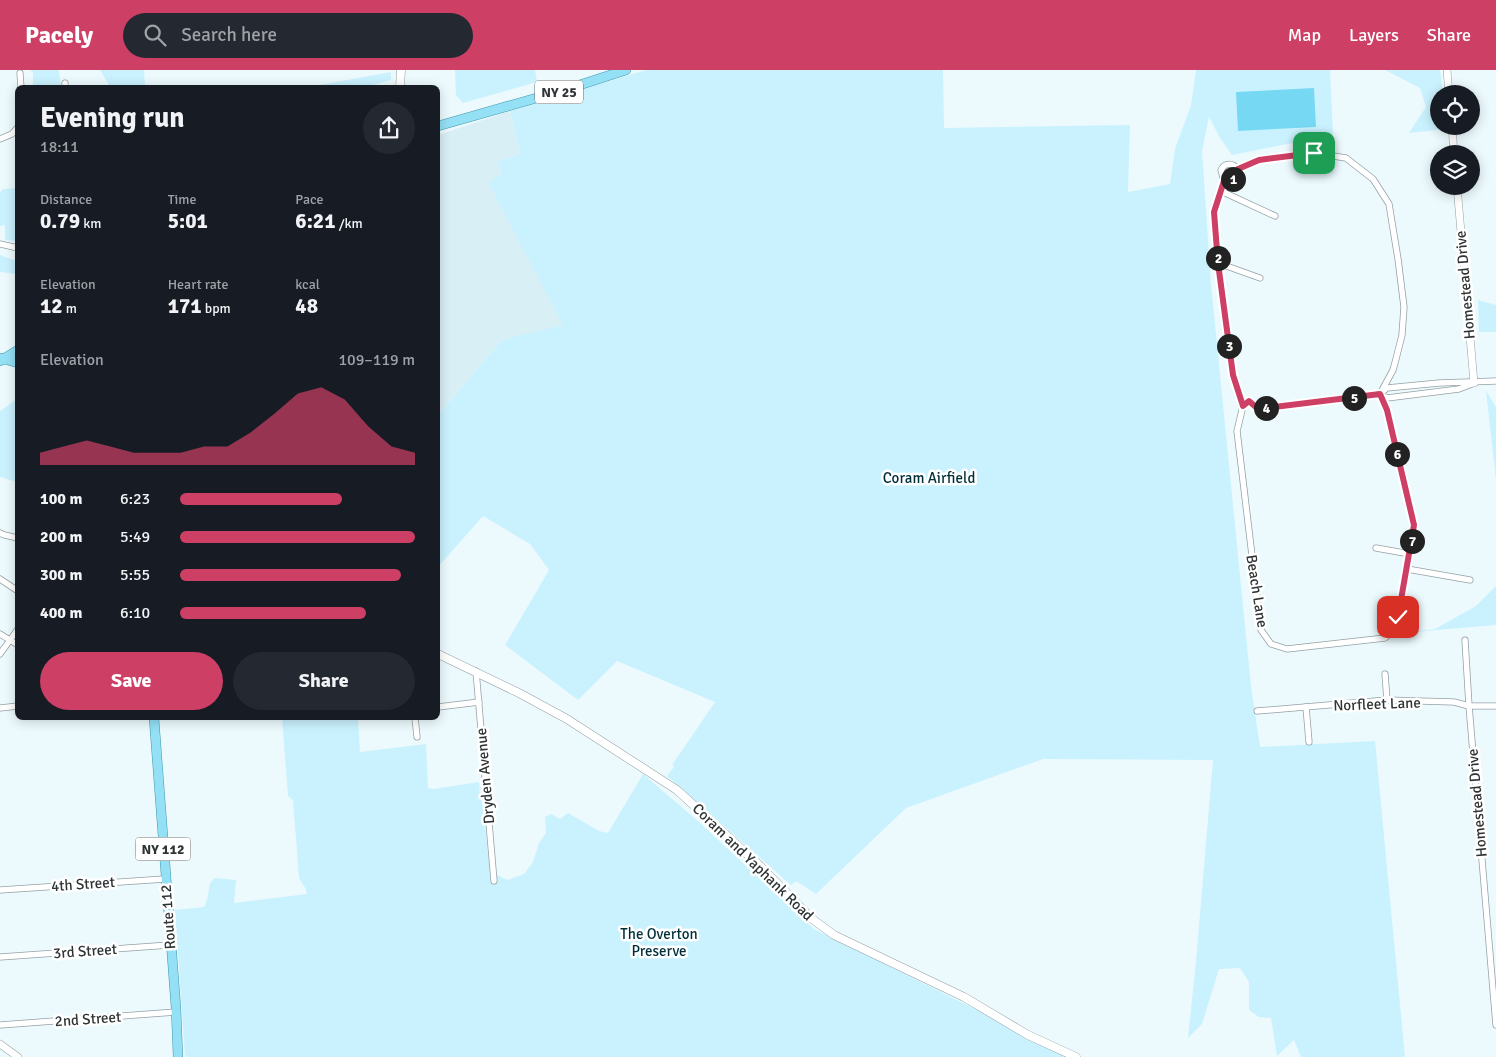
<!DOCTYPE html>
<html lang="en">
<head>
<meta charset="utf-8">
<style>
	:root { --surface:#171b24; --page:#242831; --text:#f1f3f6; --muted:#9ea1a6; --accent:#ce3f66 }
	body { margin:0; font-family:Signika,sans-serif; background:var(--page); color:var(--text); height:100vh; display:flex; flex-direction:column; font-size:19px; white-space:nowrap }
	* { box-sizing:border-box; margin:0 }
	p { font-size:16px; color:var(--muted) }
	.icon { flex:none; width:28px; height:28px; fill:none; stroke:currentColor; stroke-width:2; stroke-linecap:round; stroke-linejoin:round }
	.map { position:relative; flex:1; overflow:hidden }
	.panel { position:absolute; left:15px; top:15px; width:425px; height:635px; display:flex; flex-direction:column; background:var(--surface); border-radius:8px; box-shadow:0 2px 12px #0003 }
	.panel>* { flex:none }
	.fabs { position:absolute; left:1430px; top:15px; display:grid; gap:10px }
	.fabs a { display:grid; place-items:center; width:50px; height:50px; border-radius:50%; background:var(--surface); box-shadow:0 2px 12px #0003; font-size:25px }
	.pin { position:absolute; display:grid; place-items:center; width:42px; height:42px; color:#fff; margin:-21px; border-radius:10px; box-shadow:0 2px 8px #0006 }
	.km { position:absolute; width:25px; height:25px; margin:-12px; border-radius:50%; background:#222; color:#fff; font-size:14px; line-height:25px; text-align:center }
	.round { display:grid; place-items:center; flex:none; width:52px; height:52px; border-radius:26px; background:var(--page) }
	.headline { display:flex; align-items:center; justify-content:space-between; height:85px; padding:0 25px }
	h1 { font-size:28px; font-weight:700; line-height:38px }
	.figures { display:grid; grid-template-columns:repeat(3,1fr); gap:8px; height:85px; padding:5px 25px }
	.figures div { display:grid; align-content:center }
	.figures b { font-size:21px; font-weight:700 }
	.figures small { font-size:14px; font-weight:400 }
	.figures p { font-size:14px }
	.chart { height:140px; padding:10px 25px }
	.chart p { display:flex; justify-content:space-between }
	.chart svg { width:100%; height:90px; margin-top:5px; fill:var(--accent); opacity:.7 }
	.primary-button { display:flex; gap:10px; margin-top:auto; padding:10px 25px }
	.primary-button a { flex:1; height:58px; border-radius:30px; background:var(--accent); color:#fff; font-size:20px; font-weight:700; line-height:58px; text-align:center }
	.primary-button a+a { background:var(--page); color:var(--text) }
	ul { padding:0 25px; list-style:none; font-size:16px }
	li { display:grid; grid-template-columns:80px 60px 1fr; align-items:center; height:38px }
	li i { height:12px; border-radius:6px; background:var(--accent) }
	header { display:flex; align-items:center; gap:30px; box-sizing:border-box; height:70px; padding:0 25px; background:var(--accent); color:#fff }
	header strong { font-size:24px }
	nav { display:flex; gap:28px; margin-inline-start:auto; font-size:18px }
	.search { width:350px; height:45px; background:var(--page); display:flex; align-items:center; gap:12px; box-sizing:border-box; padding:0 18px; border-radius:28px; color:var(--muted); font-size:19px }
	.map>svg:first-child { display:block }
	.built { fill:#d9eff6 }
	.green { fill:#caf2fe }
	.water { fill:#77d8f3 }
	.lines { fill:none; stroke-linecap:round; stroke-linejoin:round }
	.minor-casing { stroke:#94a0a4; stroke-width:7 }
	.tertiary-casing { stroke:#94a0a4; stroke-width:8 }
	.secondary-casing { stroke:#94a0a4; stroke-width:9 }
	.primary-casing { stroke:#4296ad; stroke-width:10 }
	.minor { stroke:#fff; stroke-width:5.5 }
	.tertiary { stroke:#fff; stroke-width:7 }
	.secondary { stroke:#fff; stroke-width:8 }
	.primary { stroke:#94e0f5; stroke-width:9 }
	.route-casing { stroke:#fff; stroke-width:10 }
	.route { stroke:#ce3f66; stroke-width:6 }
	.labels { text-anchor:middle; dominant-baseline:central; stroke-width:5; stroke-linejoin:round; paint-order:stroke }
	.shield { fill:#fff; stroke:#6d7071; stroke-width:1 }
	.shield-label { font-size:14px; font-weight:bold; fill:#2e3334 }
	.street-label { font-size:15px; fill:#2e3334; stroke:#fff }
	.park-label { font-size:15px; fill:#002f3a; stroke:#fff }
</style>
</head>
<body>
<header>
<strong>Pacely</strong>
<div class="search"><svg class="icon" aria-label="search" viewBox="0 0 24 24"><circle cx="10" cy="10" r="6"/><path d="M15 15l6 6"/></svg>Search here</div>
<nav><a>Map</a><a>Layers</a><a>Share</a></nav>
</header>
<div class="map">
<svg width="1496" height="987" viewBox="0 0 1496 987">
	<rect width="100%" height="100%" fill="#ecfafe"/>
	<path class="built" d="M510 41 520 84 497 92 501 105 489 112 566 256 502 270 438 345V65Z"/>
	<g class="green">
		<path d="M30 0H59L61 17H33V3Z"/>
		<path d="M100 0H144L145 17H110Z"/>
		<path d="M455 0H535L537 12 463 33 456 25Z"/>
		<path d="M646 0H943L944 58 1130 55 1128 122 1170 114 1175 79 1191 35 1196 0H1333L1330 1 1333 65 1232 85 1220 68 1209 47 1202 81 1211 214 1251 616 1260 677 1375 671 1405 987H1301L1294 970 1277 986 1271 948 1259 947 1249 940V912L1240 898 1219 899 1202 954 1188 968 1196 891 1213 690 1043 689 906 738 816 824 796 811 791 815 667 706 674 697 672 695 715 632 617 591 578 630 505 575 549 500 530 474 483 446 438 497V345L502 270 563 255 488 112 501 105 497 92 520 84 510 41Z"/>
		<path d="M1385 0H1440L1443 24H1439V56H1446V59L1409 63 1426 37 1420 18Z"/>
		<path d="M391 2V10L366 17 314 16Z"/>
		<path d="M17 118V171L5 170V155L0 156V123L3 119Z"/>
		<path d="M0 185 17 191V204L0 202Z"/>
		<path d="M1478 230 1496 235V262H1479Z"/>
		<path d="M1486 321 1496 337V410Z"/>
		<path d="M17 329V412L0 407V341Z"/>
		<path d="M1496 516V555L1402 563 1435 559 1476 536Z"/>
		<path d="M282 648H358L360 682 426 674 428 718 433 719 479 712 480 727 482 728 490 801 507 810 524 804 533 792 539 773 546 763 545 747 551 744 560 749 568 743 599 761 608 763 643 704 699 752 814 859 1072 987H185L175 840 204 837 207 830 210 813 215 808 236 810 234 833 307 824 306 819 299 808 293 730 288 726Z"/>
	</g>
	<path class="water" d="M1314 18 1316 57 1238 61 1236 22Z"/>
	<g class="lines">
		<g class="minor-casing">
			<g id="minor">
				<path d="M20 3 21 18"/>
				<path d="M65 13V18"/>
				<path d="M0 69 12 64 18 57"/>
				<path d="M1238 99 1259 90 1314 83 1346 88 1373 109 1389 134 1398 189 1404 237 1402 265 1396 289 1393 300 1380 324"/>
				<path d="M1224 111 1233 109 1238 99C1233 93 1225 92 1221 100L1224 111 1214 142 1218 193 1233 305 1243 336 1237 361 1261 560 1271 574 1287 579 1385 568 1396 558 1414 455 1387 340 1380 324"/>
				<path d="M1221 121 1275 146"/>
				<path d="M0 174 18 178"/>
				<path d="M1218 193 1260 208"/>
				<path d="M1380 324 1387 328 1459 319 1472 314"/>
				<path d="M1243 336 1249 331 1258 339 1380 324 1387 318 1439 313 1496 311"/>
				<path d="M0 463C6 467 12 465 18 469"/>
				<path d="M1376 478 1410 484"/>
				<path d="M1407 499 1470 510"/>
				<path d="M0 509 18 521"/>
				<path d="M0 564 18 575"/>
				<path d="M1465 570 1469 636 1496 955"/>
				<path d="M0 584 18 559"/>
				<path d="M476 601 494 811"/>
				<path d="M1385 604 1387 630"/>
				<path d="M438 637 479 632"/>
				<path d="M1306 637 1309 672"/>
				<path d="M0 638 18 636"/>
				<path d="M1257 641 1387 630 1454 632 1469 636H1496"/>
				<path d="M415 648 417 667"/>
				<path d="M0 820 165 809"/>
				<path d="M0 887 170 875"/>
				<path d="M0 955 176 942"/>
			</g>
		</g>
		<g class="tertiary-casing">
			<g id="tertiary">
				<path d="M1447 0 1449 24"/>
				<path d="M1452 56 1454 84"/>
				<path d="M1457 116 1474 313"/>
				<path d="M0 974 18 987"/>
			</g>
		</g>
		<g class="secondary-casing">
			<g id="secondary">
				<path d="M400 18 401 0"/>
				<path d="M438 584 519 623 567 649 677 720 758 794 811 848 834 865 964 927 1028 965 1076 987"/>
			</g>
		</g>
		<g class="primary-casing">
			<g id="primary">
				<path d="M438 56 561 21 626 0"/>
				<path d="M1 288 18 293"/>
				<path d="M0 291 18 280"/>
				<path d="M154 648 176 938 178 987"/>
			</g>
		</g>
		<use href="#minor" class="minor"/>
		<use href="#tertiary" class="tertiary"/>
		<use href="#secondary" class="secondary"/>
		<use href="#primary" class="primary"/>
	</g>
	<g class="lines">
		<g class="route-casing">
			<path id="route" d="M1314 83 1259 90 1238 99 1233 109 1224 111 1214 142 1218 193 1233 305 1243 336 1249 331 1258 339 1380 324 1387 340 1414 455 1398 547"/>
		</g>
		<use href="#route" class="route"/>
	</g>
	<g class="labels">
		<g class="shield">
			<rect x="535" y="10.5" width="48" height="23" rx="4"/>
			<rect x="135.5" y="767.5" width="55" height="23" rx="4"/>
		</g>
		<g class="shield-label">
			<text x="559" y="22">NY 25</text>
			<text x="163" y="779">NY 112</text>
		</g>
		<g class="street-label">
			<text transform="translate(1465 215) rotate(-95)">Homestead Drive</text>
			<text transform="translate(1257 521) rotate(81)">Beach Lane</text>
			<text transform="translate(1377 634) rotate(-2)">Norfleet Lane</text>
			<text transform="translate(485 706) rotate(-95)">Dryden Avenue</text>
			<text transform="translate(1477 733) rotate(-95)">Homestead Drive</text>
			<text transform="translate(753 792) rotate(44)">Coram and Yaphank Road</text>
			<text transform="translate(83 814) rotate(-4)">4th Street</text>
			<text transform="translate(168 847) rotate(-94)">Route 112</text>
			<text transform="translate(85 881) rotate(-4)">3rd Street</text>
			<text transform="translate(88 949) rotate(-4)">2nd Street</text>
		</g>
		<g class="park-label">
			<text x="929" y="408">Coram Airfield</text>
			<text x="659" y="864">The Overton<tspan x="659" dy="17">Preserve</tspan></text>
		</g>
	</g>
</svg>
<div class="fabs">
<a><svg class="icon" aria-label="locate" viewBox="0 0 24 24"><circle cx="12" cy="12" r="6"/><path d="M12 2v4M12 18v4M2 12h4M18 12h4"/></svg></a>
<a><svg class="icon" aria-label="layers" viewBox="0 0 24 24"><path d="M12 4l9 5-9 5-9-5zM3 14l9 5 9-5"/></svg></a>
</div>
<div class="pin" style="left:1314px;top:83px;background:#1e9e55"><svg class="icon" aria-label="arrive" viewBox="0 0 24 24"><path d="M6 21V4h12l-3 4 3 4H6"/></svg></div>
<div class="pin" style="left:1398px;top:547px;background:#d93025"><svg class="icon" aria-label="check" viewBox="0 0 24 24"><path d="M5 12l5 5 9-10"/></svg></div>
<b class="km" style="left:1233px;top:109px">1</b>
<b class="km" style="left:1218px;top:188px">2</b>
<b class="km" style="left:1229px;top:276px">3</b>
<b class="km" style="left:1266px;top:338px">4</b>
<b class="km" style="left:1354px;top:328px">5</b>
<b class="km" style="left:1397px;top:384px">6</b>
<b class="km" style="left:1412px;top:471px">7</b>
<section class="panel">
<div class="headline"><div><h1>Evening run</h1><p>18:11</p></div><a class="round"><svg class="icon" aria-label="share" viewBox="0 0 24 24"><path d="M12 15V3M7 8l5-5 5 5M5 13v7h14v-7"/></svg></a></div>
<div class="figures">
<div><p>Distance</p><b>0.79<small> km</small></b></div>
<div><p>Time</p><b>5:01</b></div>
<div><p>Pace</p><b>6:21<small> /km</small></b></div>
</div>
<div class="figures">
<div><p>Elevation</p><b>12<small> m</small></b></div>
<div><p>Heart rate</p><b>171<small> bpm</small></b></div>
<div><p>kcal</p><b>48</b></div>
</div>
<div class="chart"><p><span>Elevation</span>109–119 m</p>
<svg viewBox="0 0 160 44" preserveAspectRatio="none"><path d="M0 44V38L10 35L20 32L30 35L40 38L50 38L60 38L70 35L80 35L90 28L100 19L110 9L120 6L130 12L140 25L150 35L160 38V44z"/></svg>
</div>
<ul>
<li><b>100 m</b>6:23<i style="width:69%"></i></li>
<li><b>200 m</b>5:49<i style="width:100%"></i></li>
<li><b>300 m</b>5:55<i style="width:94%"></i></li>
<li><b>400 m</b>6:10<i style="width:79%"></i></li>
</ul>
<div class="primary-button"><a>Save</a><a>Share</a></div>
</section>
</div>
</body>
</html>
